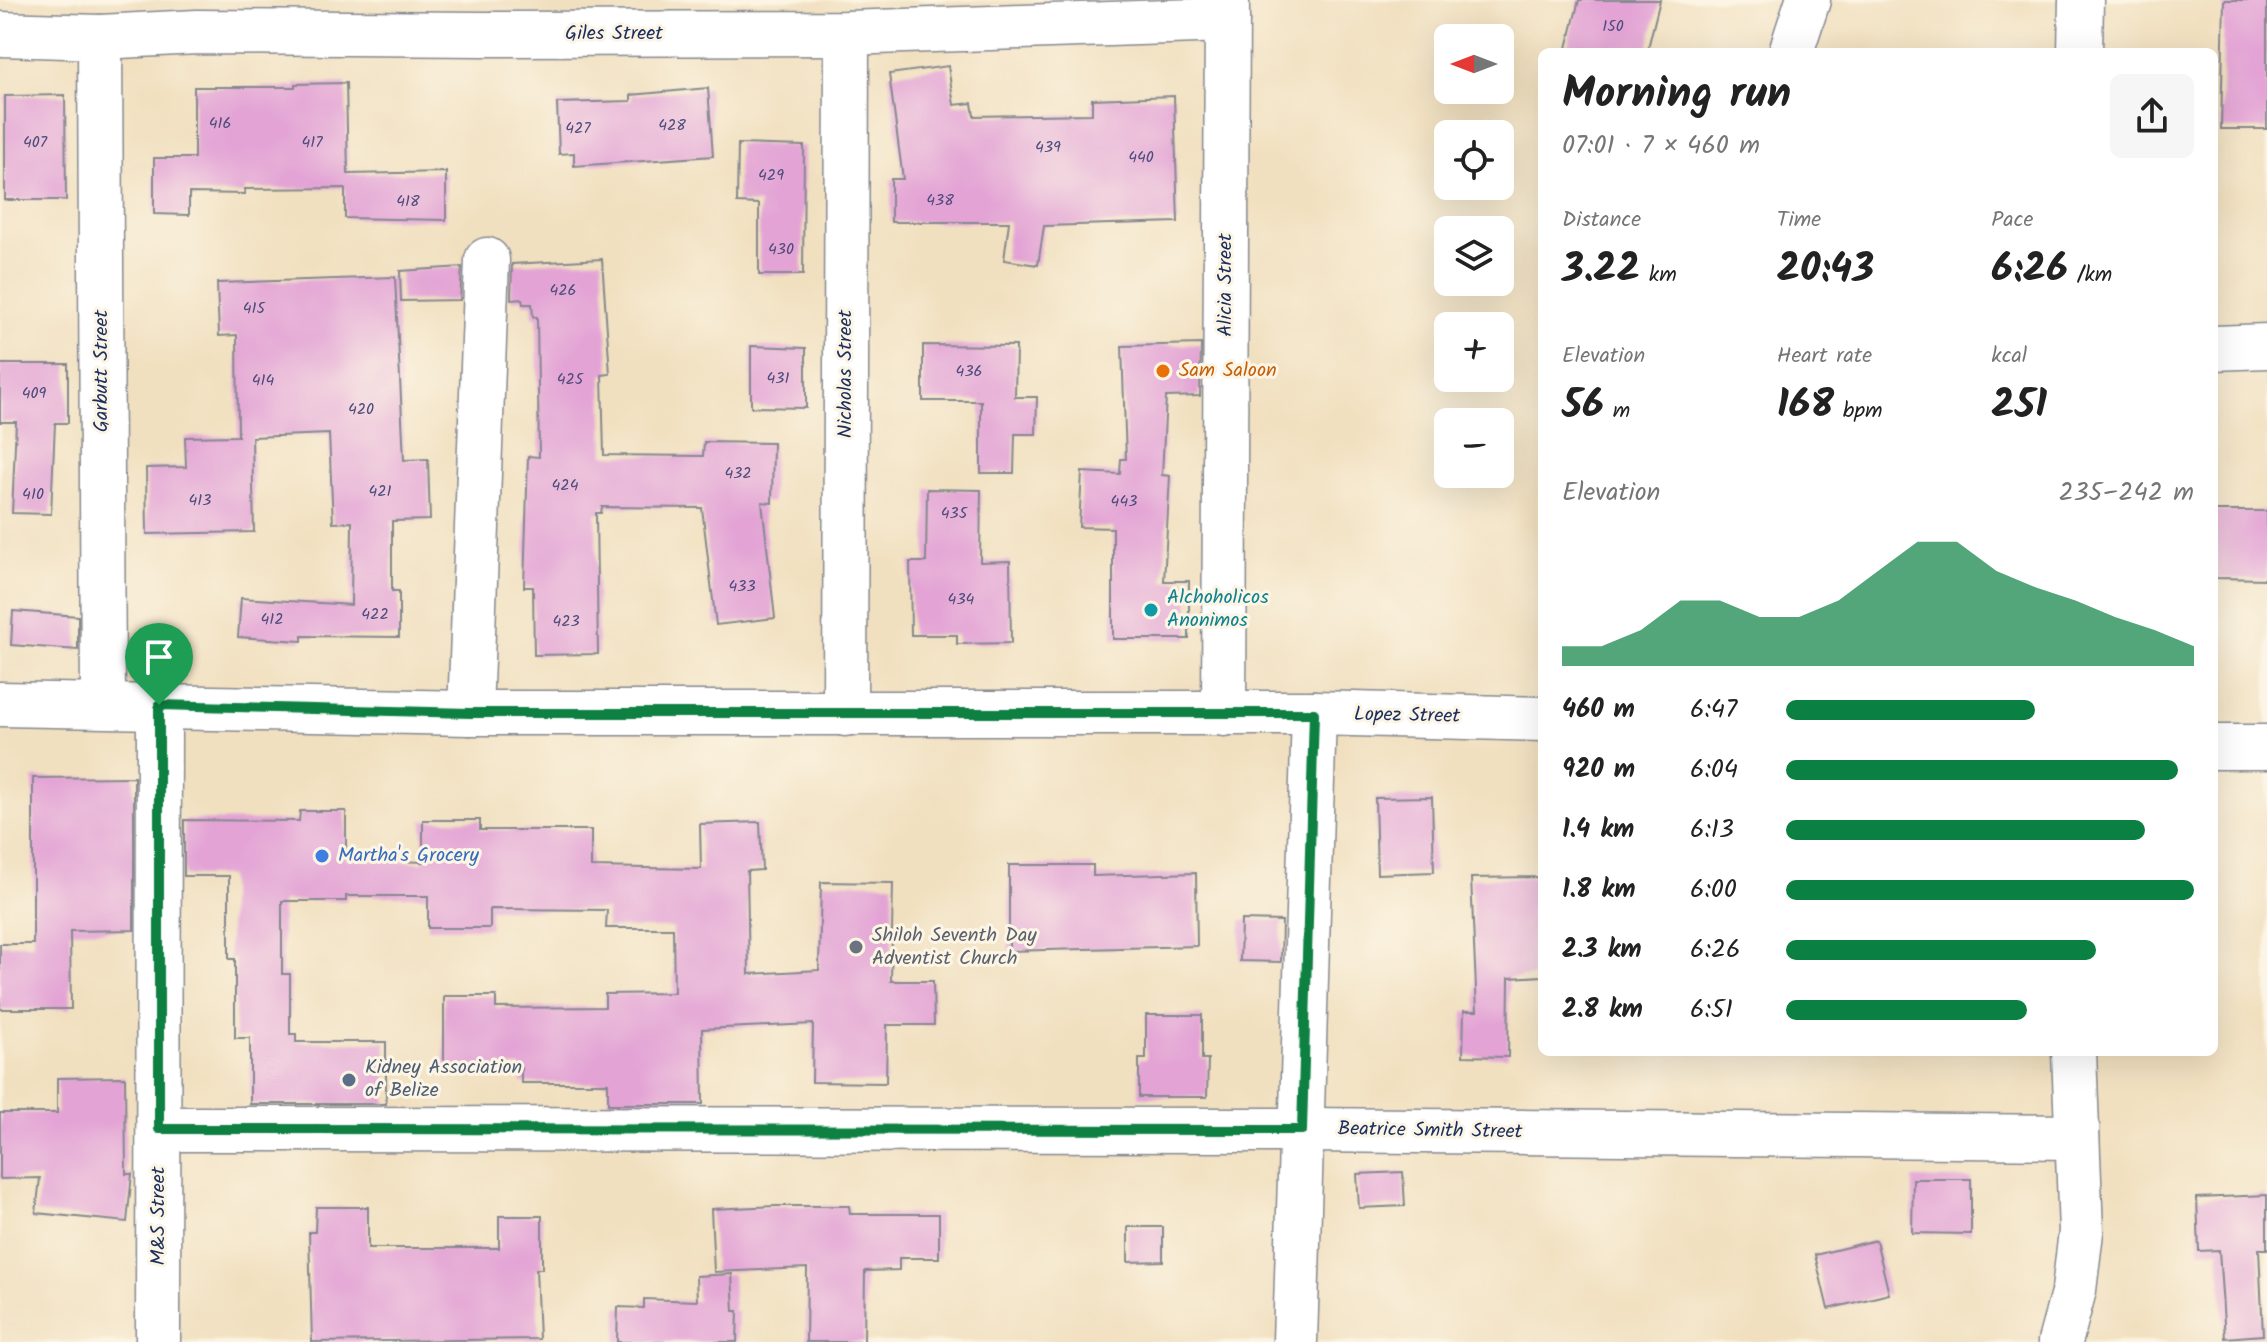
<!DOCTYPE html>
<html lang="en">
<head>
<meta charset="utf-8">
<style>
	:root { --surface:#fff; --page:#f6f6f6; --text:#222; --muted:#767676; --accent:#0b8043 }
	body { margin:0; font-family:Kalam,sans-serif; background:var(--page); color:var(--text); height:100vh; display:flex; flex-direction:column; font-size:30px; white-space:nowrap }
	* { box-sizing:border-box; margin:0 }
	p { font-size:26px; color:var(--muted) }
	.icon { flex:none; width:44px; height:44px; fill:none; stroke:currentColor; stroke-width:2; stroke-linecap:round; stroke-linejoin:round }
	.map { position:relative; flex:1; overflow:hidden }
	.details { position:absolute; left:1538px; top:48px; width:680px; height:1008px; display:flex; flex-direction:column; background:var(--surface); border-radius:12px; box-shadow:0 8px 32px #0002 }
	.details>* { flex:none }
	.needle { width:52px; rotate:270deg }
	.fabs { position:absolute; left:1434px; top:24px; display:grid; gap:16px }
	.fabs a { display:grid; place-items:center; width:80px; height:80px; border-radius:12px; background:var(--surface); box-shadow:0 8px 32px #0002; font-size:40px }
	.pin { position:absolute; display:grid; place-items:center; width:68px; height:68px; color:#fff; margin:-82px -34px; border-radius:50% 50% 50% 0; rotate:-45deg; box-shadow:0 0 8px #0007 }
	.pin .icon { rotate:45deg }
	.round { display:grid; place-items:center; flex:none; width:84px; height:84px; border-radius:12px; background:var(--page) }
	.overview { display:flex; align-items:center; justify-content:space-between; height:136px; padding:0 24px }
	h1 { font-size:44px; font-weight:700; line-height:60px }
	.metrics { display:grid; grid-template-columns:repeat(3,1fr); gap:12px; height:136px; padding:8px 24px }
	.metrics div { display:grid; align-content:center }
	.metrics b { font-size:40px; font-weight:700 }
	.metrics small { font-size:22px; font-weight:400 }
	.metrics p { font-size:22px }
	.chart { height:224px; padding:16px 24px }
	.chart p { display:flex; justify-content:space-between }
	.chart svg { width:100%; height:144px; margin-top:8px; fill:var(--accent); opacity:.7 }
	ul { padding:0 24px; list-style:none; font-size:26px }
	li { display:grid; grid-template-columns:128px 96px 1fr; align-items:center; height:60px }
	li i { height:20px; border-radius:10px; background:var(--accent) }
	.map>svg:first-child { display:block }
	.building { fill:#e3a4d5 }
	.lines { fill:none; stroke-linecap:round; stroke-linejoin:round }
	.street-casing { stroke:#86888f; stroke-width:47 }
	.secondary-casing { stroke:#86888f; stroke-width:47 }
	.street { stroke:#fff; stroke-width:44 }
	.secondary { stroke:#fff; stroke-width:44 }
	.route-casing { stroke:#fff; stroke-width:16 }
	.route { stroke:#0b8043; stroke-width:10 }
	.food-dot { fill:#e8710a; stroke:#fcf5e5; stroke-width:3 }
	.culture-dot { fill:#0f9aa8; stroke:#fcf5e5; stroke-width:3 }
	.shop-dot { fill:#3f7fe0; stroke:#fcf5e5; stroke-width:3 }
	.worship-dot { fill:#6b7280; stroke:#fcf5e5; stroke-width:3 }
	.service-dot { fill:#5c6f8a; stroke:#fcf5e5; stroke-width:3 }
	.labels { text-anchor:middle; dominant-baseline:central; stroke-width:6; stroke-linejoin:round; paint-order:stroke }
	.number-label { font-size:16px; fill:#4d4c7c }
	.street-label { font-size:20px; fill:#1b2f5e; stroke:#fcf5e5 }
	.food-label { font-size:20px; fill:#c56008; stroke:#fcf5e5; text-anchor:start }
	.culture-label { font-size:20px; fill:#0d838f; stroke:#fcf5e5; text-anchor:start }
	.shop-label { font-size:20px; fill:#366cbe; stroke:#fcf5e5; text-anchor:start }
	.worship-label { font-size:20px; fill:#5b616d; stroke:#fcf5e5; text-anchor:start }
	.service-label { font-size:20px; fill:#4e5e75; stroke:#fcf5e5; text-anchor:start }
</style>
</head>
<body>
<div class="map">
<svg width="2267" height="1342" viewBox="0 0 2267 1342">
	<rect width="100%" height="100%" fill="#fcf5e5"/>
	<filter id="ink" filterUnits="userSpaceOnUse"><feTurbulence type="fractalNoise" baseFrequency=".0125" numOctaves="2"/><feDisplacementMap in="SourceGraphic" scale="16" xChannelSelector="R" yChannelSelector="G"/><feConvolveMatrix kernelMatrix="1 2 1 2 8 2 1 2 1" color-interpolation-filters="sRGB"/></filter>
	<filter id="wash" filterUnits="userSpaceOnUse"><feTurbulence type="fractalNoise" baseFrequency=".006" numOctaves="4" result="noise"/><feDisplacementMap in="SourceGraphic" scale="32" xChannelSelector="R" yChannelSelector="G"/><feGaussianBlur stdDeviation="1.8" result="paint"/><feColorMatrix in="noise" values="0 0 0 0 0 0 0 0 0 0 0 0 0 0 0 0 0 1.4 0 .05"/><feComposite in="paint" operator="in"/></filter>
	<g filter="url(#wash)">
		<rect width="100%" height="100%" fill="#f1e0c0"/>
		<g id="blocks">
			<g class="building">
				<path d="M1579 0H1660L1647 52H1566Z"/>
				<path d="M2224 0H2267V129H2221Z"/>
				<path d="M948 66 954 105 972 103 974 116 1092 114V99L1174 96 1178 222 1044 226 1038 265 1004 260 1009 222H891V179H903L889 74Z"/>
				<path d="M346 83 348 174 446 172V220L345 218V188L245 189V194L189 193V215L154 214V158H194V87H295V84Z"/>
				<path d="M708 88 713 156 574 166V153L559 154 557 103 631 101V95Z"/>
				<path d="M65 95 66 200H5V96Z"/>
				<path d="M738 144 804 146 803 275H759V204L737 203Z"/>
				<path d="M602 259 610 374 602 375 604 455 703 456 704 442 773 443 772 503 762 502 775 618 716 625 702 508 602 507 601 513H596L598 654 534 655 533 587H524L528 456 539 457 537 317H533L532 304H523L522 299 511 300 512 264Z"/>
				<path d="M462 267 460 300 401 301 400 271Z"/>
				<path d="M395 277 404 460 428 459 430 520 392 521V591H399V637L302 636V641L238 637 241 598 351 605 352 522 333 523 329 434 252 437 254 532 147 534 146 468 186 467 185 437 238 436 237 335 219 336 217 283Z"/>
				<path d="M1201 344 1200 396 1166 397 1162 475 1170 476 1164 581H1189V639H1113V528L1079 527 1082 472 1120 474 1121 459H1126L1122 346Z"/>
				<path d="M923 345 1016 346 1015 397H1037L1036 434H1015L1014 473H981V401H923Z"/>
				<path d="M751 346 806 348V408L751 407Z"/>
				<path d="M0 364H68V423H55L51 514 12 513 16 422H0Z"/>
				<path d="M927 489 981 490 980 562 1010 561 1011 643 957 644V635H911L910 562H926Z"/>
				<path d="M2215 511H2267V579L2214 578Z"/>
				<path d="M13 611 78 616V650L11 645Z"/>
				<path d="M134 777V930L70 931 71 1009H0V944H33V778Z"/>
				<path d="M1432 797 1434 872 1377 874 1375 798Z"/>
				<path d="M300 811H346V859L423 862V820H480V830H591V867L701 869 700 824 760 822 762 870 747 871 749 974 819 970 821 882 893 883 891 981H933L934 1025H887L886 1083 812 1082 813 1024 702 1029 703 1104H608V1083H521V1067L444 1068V996H496V1008L605 1007V994L674 993 673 928H606L607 910 490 909V928H428V896H346V901H282V974H290V1034H296V1042H386V1104H250V1038H235V959H229V876H184V820L299 821Z"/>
				<path d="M1009 865H1093V876L1196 873 1197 946 1009 951Z"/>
				<path d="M1542 877V976L1509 978 1508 1057 1463 1056 1464 1011H1477L1471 878Z"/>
				<path d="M1241 920 1282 921 1281 962 1240 961Z"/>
				<path d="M1146 1015H1202V1059H1208L1207 1097H1139V1059H1146Z"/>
				<path d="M125 1077 126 1174H132L127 1222 36 1213 40 1178 0 1179V1113H57V1078Z"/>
				<path d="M1403 1172 1405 1206 1359 1208 1357 1174Z"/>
				<path d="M1913 1179H1971V1234L1912 1233Z"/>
				<path d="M2267 1195V1249H2259L2263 1335 2225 1338 2219 1250 2199 1251 2197 1198Z"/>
				<path d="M776 1206H849L850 1214H939V1258H899V1270L865 1271 864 1342H806L807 1268 714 1272 711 1209Z"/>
				<path d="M316 1207H368V1248H499V1216H542V1269H536L539 1339 312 1342 309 1232H315Z"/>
				<path d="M1128 1227H1163V1261L1128 1262Z"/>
				<path d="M1876 1240 1889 1294 1828 1309 1815 1255Z"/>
				<path d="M732 1274 734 1311H738L737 1342H617L618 1307 644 1308V1299L697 1301 696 1276Z"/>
			</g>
		</g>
	</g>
	<g filter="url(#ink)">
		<use href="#blocks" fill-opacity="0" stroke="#86888f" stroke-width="2"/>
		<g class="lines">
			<g class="street-casing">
				<g id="street">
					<path d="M0 34 100 37 197 32 483 34 847 33 1227 20"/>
					<path d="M100 37 103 704"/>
					<path d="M2080 52 2081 0"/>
					<path d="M2214 348 2267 346"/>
					<path d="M470 713 487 260"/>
					<path d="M845 714 847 33"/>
					<path d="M1224 714 1227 0"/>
					<path d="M159 1129 1302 1130 2077 1137"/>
					<path d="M158 1342 159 705"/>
					<path d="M2060 1342 2074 1290 2081 1232 2074 1052"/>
				</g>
			</g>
			<g class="secondary-casing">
				<g id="secondary">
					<path d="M1791 52 1808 0"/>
					<path d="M0 704 470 713H1314L1542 719"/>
					<path d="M2214 747H2267"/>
					<path d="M1295 1342 1314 713"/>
				</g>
			</g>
			<use href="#street" class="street"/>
			<use href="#secondary" class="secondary"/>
		</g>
	</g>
	<g class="lines" filter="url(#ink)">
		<g class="route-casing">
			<path id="route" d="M159 705 470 713H1314L1302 1130 159 1129Z"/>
		</g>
		<use href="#route" class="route"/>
	</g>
	<circle class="food-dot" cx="1163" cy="371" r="8"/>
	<circle class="culture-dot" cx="1151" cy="610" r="8"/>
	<circle class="shop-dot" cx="322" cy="856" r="8"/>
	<circle class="worship-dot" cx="856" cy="947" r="8"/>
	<circle class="service-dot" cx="349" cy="1080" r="8"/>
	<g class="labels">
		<g class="number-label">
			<text x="1613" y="26">150</text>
			<text x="220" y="123">416</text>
			<text x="672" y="125">428</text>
			<text x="578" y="128">427</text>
			<text x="35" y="142">407</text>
			<text x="312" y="142">417</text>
			<text x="1048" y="147">439</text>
			<text x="1141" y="157">440</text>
			<text x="771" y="175">429</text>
			<text x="940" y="200">438</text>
			<text x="408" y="201">418</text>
			<text x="781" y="249">430</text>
			<text x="563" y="290">426</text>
			<text x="254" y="308">415</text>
			<text x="969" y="371">436</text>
			<text x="778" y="378">431</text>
			<text x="570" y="379">425</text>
			<text x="263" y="380">414</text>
			<text x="34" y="393">409</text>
			<text x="361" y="409">420</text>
			<text x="738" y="473">432</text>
			<text x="565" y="485">424</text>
			<text x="380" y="491">421</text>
			<text x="33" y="494">410</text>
			<text x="200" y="500">413</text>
			<text x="1124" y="501">443</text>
			<text x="954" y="513">435</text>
			<text x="742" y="586">433</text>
			<text x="961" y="599">434</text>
			<text x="375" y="614">422</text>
			<text x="272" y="619">412</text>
			<text x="566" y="621">423</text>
		</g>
		<g class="street-label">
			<text x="614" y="34">Giles Street</text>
			<text transform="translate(1226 285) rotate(-90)">Alicia Street</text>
			<text transform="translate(102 371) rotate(-90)">Garbutt Street</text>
			<text transform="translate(846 374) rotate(-90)">Nicholas Street</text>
			<text transform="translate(1407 716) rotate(1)">Lopez Street</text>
			<text transform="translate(1430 1131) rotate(1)">Beatrice Smith Street</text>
			<text transform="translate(159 1216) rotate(-90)">M&amp;S Street</text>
		</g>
		<g class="food-label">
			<text x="1179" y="371">Sam Saloon</text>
		</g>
		<g class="culture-label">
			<text x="1167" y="598">Alchoholicos<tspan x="1167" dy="23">Anonimos</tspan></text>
		</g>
		<g class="shop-label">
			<text x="338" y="856">Martha's Grocery</text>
		</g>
		<g class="worship-label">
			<text x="872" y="936">Shiloh Seventh Day<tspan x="872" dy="23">Adventist Church</tspan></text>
		</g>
		<g class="service-label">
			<text x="365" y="1068">Kidney Association<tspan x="365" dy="23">of Belize</tspan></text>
		</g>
	</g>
</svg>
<div class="fabs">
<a><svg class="needle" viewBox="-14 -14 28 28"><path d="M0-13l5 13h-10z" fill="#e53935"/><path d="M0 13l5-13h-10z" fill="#767676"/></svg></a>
<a><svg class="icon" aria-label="locate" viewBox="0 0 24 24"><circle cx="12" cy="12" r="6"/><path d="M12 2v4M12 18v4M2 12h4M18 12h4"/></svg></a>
<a><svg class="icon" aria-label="layers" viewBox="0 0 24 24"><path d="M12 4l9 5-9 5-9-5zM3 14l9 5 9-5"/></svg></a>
<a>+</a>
<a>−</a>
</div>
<div class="pin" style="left:159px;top:705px;background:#1e9e55"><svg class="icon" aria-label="arrive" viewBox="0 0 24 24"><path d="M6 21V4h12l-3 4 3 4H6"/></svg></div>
<section class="details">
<div class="overview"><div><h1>Morning run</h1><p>07:01 · 7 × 460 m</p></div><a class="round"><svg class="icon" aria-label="share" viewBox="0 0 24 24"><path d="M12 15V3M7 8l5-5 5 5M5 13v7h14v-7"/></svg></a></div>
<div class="metrics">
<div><p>Distance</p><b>3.22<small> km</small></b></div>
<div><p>Time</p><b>20:43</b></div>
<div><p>Pace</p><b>6:26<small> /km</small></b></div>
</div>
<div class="metrics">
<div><p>Elevation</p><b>56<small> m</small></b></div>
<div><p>Heart rate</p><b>168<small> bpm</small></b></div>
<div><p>kcal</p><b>251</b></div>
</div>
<div class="chart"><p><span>Elevation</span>235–242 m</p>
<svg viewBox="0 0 160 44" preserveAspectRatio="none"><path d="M0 44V38L10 38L20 33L30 24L40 24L50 29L60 29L70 24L80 15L90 6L100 6L110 15L120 20L130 24L140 29L150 33L160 38V44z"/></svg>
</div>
<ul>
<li><b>460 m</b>6:47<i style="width:61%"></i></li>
<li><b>920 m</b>6:04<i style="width:96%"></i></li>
<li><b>1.4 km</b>6:13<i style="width:88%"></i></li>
<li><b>1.8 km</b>6:00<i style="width:100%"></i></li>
<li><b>2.3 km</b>6:26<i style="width:76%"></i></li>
<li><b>2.8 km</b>6:51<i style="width:59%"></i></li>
</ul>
</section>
</div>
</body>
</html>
